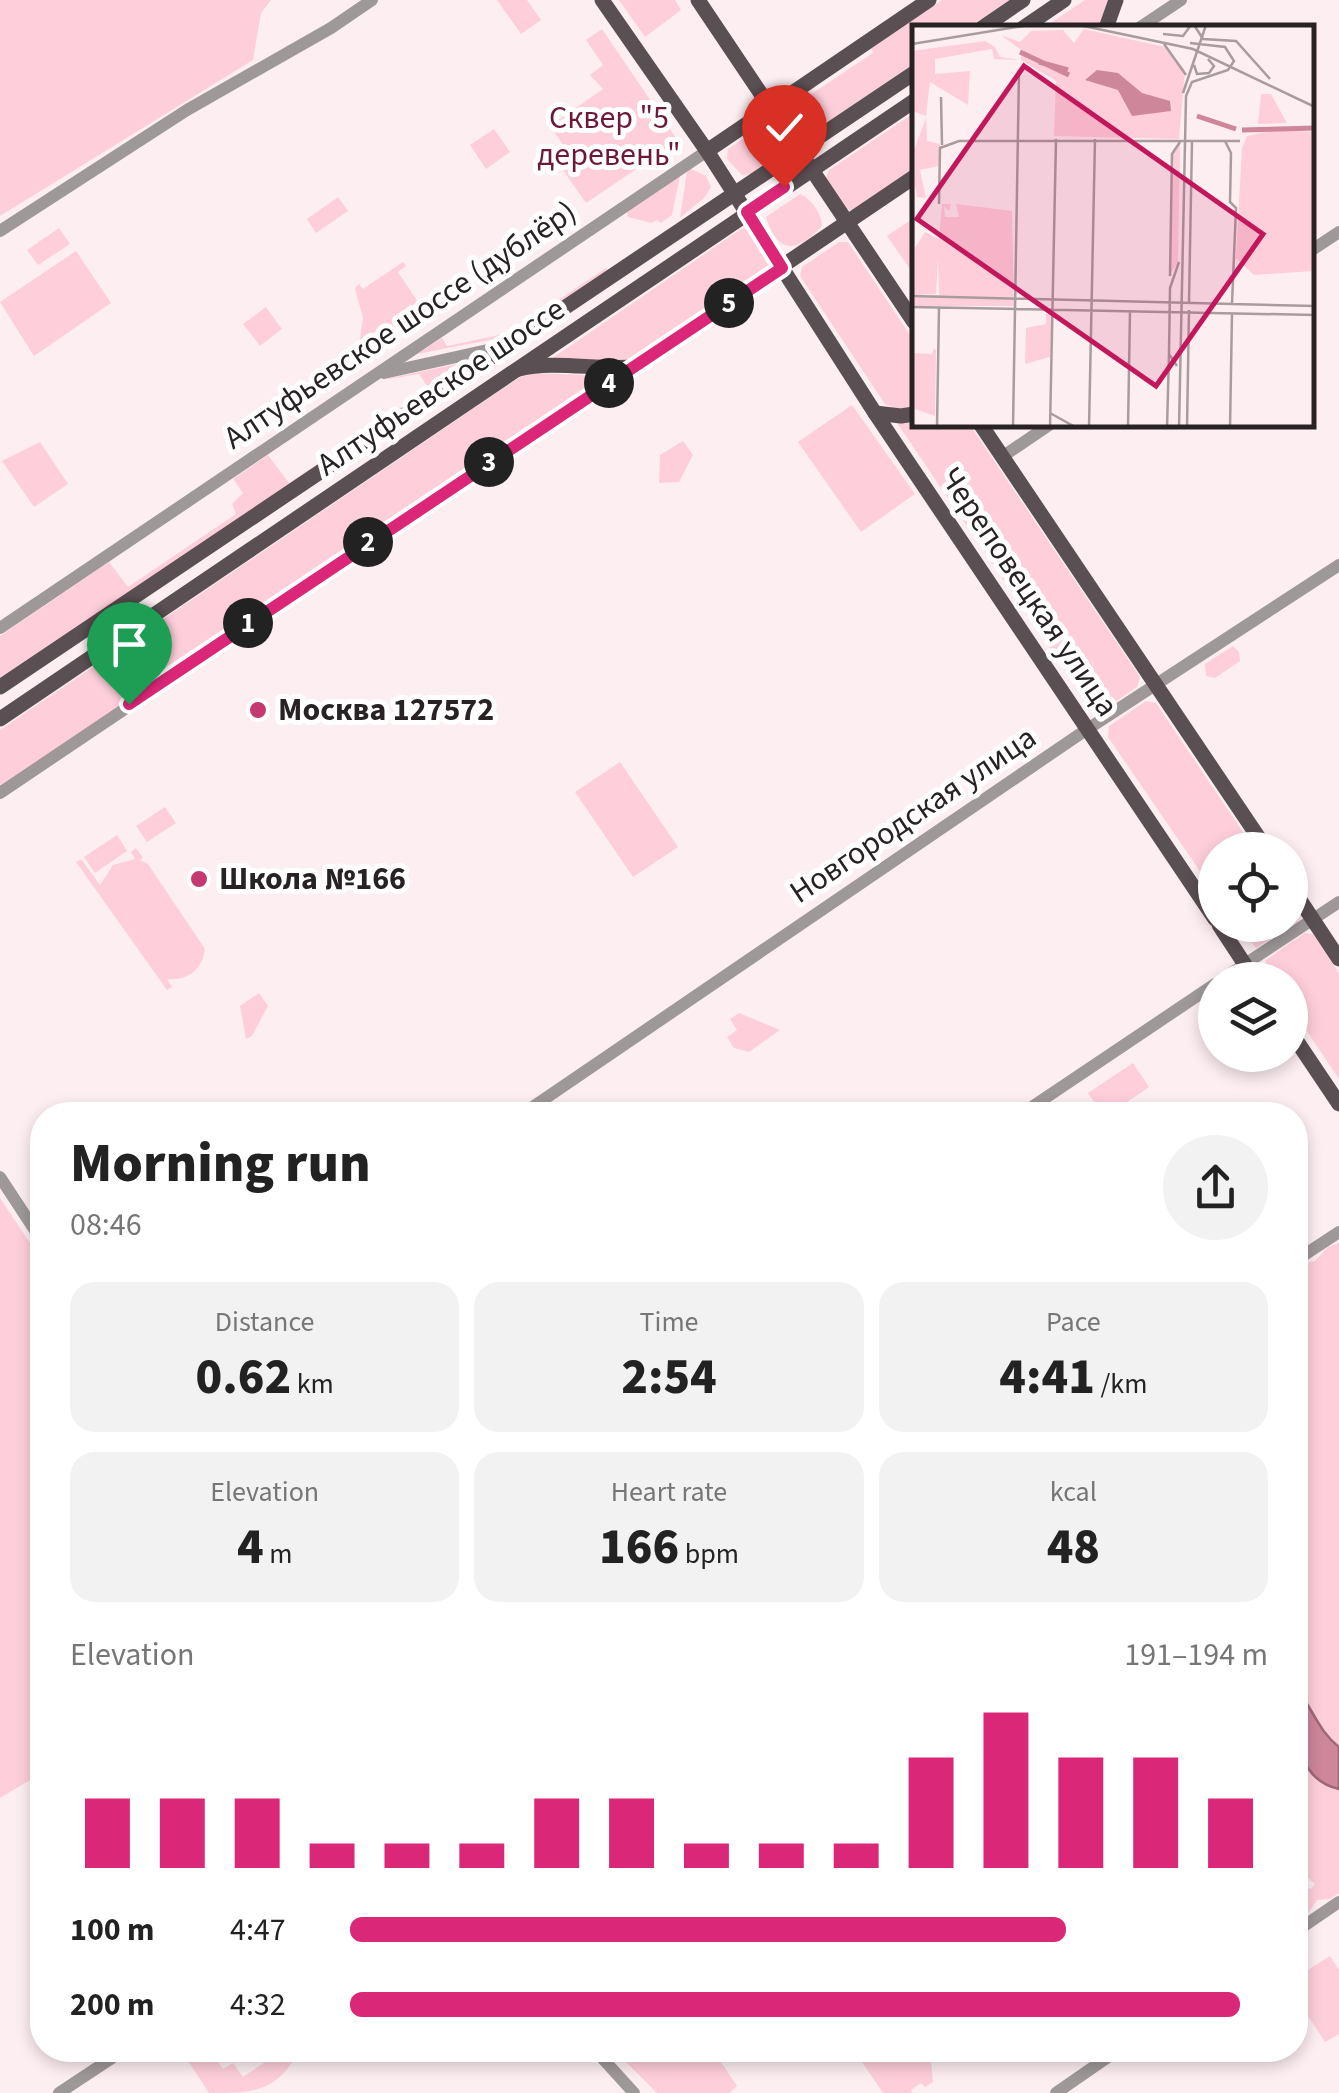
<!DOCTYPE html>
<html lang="en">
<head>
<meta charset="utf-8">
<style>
	:root { --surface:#fff; --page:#f2f2f2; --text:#222; --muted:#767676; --accent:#db2777 }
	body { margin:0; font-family:"Source Sans 3",sans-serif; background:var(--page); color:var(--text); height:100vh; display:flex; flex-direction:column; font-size:38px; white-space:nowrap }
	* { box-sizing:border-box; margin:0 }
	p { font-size:32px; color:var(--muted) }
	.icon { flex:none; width:55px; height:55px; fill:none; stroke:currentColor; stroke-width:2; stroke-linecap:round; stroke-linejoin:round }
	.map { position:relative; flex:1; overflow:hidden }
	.drawer { position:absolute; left:30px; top:1102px; width:1278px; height:960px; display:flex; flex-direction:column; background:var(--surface); border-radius:40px; box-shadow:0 5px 15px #0003 }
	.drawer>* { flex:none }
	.tools { position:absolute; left:1198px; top:832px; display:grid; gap:20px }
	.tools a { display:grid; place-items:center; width:110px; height:110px; border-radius:50%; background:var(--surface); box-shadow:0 5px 15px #0003; font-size:50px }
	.pin { position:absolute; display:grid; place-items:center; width:85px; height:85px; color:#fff; margin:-102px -42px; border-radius:50% 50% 50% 0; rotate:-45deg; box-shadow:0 0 10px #0007 }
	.pin .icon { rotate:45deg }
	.km { position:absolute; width:50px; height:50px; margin:-25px; border-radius:50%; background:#222; color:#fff; font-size:28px; line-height:50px; text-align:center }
	.round { display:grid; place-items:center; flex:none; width:105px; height:105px; border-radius:52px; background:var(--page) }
	.summary { display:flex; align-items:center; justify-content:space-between; height:170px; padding:0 40px }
	h1 { font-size:55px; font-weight:800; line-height:75px }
	.stats { display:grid; grid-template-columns:repeat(3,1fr); gap:15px; height:170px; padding:10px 40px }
	.stats div { display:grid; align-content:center; border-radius:25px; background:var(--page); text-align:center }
	.stats b { font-size:50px; font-weight:800 }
	.stats small { font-size:28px; font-weight:400 }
	.stats p { font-size:28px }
	.chart { height:280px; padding:20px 40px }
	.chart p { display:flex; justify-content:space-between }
	.chart svg { width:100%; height:180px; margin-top:10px; stroke:var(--accent); stroke-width:6 }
	ul { padding:0 40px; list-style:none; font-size:32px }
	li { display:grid; grid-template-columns:160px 120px 1fr; align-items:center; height:75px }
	li i { height:25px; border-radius:12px; background:var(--accent) }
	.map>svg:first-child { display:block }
	.green { fill:#fecfdb }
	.water { fill:#ce869b; stroke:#9c6877; stroke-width:2.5 }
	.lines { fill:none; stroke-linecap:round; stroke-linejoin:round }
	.minor { stroke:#9e9899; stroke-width:12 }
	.major { stroke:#5a4f52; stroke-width:15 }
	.route-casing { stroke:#fff; stroke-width:20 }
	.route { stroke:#db2777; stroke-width:12 }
	.poi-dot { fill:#c43a70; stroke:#fff; stroke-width:4 }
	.labels { text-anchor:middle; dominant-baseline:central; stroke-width:10; stroke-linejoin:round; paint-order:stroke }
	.park-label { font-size:32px; fill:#6d183b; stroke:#fff }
	.street-label { font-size:32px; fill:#282224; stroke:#fff }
	.poi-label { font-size:32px; font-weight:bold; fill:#282224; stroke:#fff; text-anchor:start }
	.inset-river { fill:none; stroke:#ce869b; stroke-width:5 }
	.inset-road { fill:none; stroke:#a89c9f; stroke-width:2.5 }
	.view { fill:#c2185b; fill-opacity:0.15; stroke:#c2185b; stroke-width:5 }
	.inset-edge { fill:none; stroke:#282224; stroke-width:5 }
</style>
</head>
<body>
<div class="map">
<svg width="1339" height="2093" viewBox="0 0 1339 2093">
	<rect width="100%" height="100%" fill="#fdeef1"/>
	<g class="green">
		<path d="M0 0H271L261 13 253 60 0 216Z"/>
		<path d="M497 0H527L541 20 521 34Z"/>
		<path d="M619 0H675L681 10 645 37Z"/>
		<path d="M942 0H1010L969 27 914 28V64L807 136 794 133 784 118 786 104 806 91 810 95 873 53 871 48Z"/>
		<path d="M1085 0H1109L1099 27 1043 28Z"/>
		<path d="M602 29 676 138 672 145 586 203 563 170 575 162 550 126 603 89 590 75 603 65 586 40Z"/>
		<path d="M914 113V171L853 211 844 208 826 178 829 170Z"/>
		<path d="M494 129 510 152 486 169 470 145Z"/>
		<path d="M758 129C771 131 782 140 780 154L752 174 742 175 727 159 728 149Z"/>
		<path d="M691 169 706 176 711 187 705 197 680 218 687 171Z"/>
		<path d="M680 176 672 215 661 223 657 220 651 223 628 217 627 212Z"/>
		<path d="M800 194C811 198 822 215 822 226 797 253 778 255 766 217Z"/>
		<path d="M338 197 348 211 316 233 307 219Z"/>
		<path d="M914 218V275L887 236Z"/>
		<path d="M59 228 70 244 38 265 27 250Z"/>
		<path d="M741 229H750L772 265 631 362 551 359Z"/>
		<path d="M839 242H848L914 341V407L896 409 885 404 800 276 802 267Z"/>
		<path d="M76 251 111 303 34 356 0 302Z"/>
		<path d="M403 262 406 266 398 272 424 311 357 359 363 318 355 288 359 284 363 289Z"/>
		<path d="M606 268 608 271 510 336 417 354 442 338 447 346 509 333Z"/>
		<path d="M266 307 282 329 260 346 243 324Z"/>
		<path d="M475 360 0 680V636L109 562 128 587 236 514 232 504 243 493 233 479 268 455 289 483 429 389 419 374 377 381Z"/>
		<path d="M536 373 607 376 0 787V730L520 377Z"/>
		<path d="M852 405 915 494 861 532 798 442Z"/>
		<path d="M895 420H914V425H970L1140 677 1137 687 1102 711 1096 713 1091 709Z"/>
		<path d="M683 441 693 455 679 482 659 483 660 455Z"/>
		<path d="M40 442 68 484 34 507 2 461Z"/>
		<path d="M1233 646 1239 652 1240 661 1215 678 1206 676 1205 664Z"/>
		<path d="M1146 701 1156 703 1255 850H1215V893L1108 737 1109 726Z"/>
		<path d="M620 762 678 847 633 877 575 792Z"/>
		<path d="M165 807 176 823 147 842 136 826Z"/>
		<path d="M117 835 127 851 95 873 84 857Z"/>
		<path d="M136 848 143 858 140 860 148 864 205 949C202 970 188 981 167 979L172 987 167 990 76 862 81 859 100 885 113 865 135 859 131 852Z"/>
		<path d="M1290 902 1299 915 1297 922 1256 948 1237 925H1290Z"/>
		<path d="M1305 933 1313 934 1339 973V1079L1290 1006V980H1272L1265 969 1266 960Z"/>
		<path d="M259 993 268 1006 252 1036 246 1039 240 1006Z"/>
		<path d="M739 1013 780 1030 749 1052 734 1048 727 1037 737 1030 730 1019Z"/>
		<path d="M1133 1063 1149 1087 1108 1115H1103L1088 1093Z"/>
		<path d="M0 1198 42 1261V1773L0 1798Z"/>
		<path d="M1339 1243V1893L1330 1899 1317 1900 1309 1912 1301 1914 1295 1909V1870L1304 1877 1303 1886 1311 1889 1315 1884 1300 1871 1295 1849V1273L1300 1265 1315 1261 1328 1247Z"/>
		<path d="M1330 1956 1339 1970V2034L1325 2042 1295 1996V1978Z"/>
		<path d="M181 2050H210L223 2069 233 2063 243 2077 283 2050H293L296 2056C275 2093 249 2093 209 2093Z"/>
		<path d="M639 2050H713L737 2086 729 2093H657L624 2060Z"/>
		<path d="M903 2050H930L933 2082 925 2087 921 2083 911 2090 912 2093H883L858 2056 873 2062C884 2058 893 2057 903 2050Z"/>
	</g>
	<path class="water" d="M1295 1689C1312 1704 1316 1729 1339 1747V1789C1293 1779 1295 1726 1295 1689Z"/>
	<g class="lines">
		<g class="minor">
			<path d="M1139 28 1181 0"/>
			<path d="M0 231 187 110 331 28 372 0"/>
			<path d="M1312 250 1339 232"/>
			<path d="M384 373 501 347"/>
			<path d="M1002 457 1049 425"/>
			<path d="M0 628 707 151"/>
			<path d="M0 793 633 367"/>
			<path d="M1221 980 1339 902"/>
			<path d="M521 1115 1080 734 1339 565"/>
			<path d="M1020 1115 1215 984"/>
			<path d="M0 1177 42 1241"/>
			<path d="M1295 1261 1339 1232"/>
			<path d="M1295 1932 1339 1902"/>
			<path d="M595 2050 634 2093"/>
			<path d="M59 2093 124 2050"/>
			<path d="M1056 2093 1118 2050"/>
		</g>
		<g class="major">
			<path d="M602 0 707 151 875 413 1215 919"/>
			<path d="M698 0 914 322"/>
			<path d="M982 28 1023 0"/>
			<path d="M1023 28 1064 0"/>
			<path d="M1106 28 1116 0"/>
			<path d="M707 151 929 0"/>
			<path d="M519 369C553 360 596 370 633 367L914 177"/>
			<path d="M875 413 901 416 914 414"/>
			<path d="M981 425 1267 850"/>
			<path d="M0 687 914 73"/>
			<path d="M0 719 914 101"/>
			<path d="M1290 885 1339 959"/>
			<path d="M1219 925 1255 980"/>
			<path d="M1290 1031 1339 1104"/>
		</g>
	</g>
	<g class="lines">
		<g class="route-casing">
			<path id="route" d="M129 704 782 268 747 212 784 187"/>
		</g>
		<use href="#route" class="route"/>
	</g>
	<g class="poi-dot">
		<circle cx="258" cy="710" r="10"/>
		<circle cx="199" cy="879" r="10"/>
	</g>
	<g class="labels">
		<g class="park-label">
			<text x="609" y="118">Сквер "5<tspan x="609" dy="37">деревень"</tspan></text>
		</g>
		<g class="street-label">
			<text transform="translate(400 325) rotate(-34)">Алтуфьевское шоссе (дублёр)</text>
			<text transform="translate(441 387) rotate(-34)">Алтуфьевское шоссе</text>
			<text transform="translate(1029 592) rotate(56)">Череповецкая улица</text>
			<text transform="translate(913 815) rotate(-34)">Новгородская улица</text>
		</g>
		<g class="poi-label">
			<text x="278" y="710">Москва 127572</text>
			<text x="219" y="879">Школа №166</text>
		</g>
	</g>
	<g transform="translate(912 25)">
		<rect width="402" height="402" fill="#fdeef1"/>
		<path d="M172 4 253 22 273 45 267 114 142 111 144 56 109 35V25L89 10 108 17 119 6 151 5 162 18ZM73 16 83 22 88 32 107 35 82 34 80 24 23 34V49L58 46 56 80 18 57 14 91 0 86V26ZM349 69H359L375 98 346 99ZM14 93 15 116 28 119 26 141 8 145 14 173 5 172 3 160V223L13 207 27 214 30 179H39L37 186 32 181 33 192H47L44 179 100 186 102 281H0V272L27 270 26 234 24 269 0 270V131ZM364 105 402 107V246L342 250 324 233 330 123 335 111ZM268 119 266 238 259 248 261 129ZM134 289H140L138 332 113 339 114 303 134 299ZM22 323 24 325 23 391 0 383V328L20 329Z" fill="#fecfdb"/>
		<path d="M185 45 206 48 230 68 258 76 259 86 220 91 206 65 173 55Z" fill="#ce869b"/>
		<path class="inset-river" d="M108 27 157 50M127 37 156 45M285 91 324 104M330 105 403 103"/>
		<path class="inset-road" d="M167 0 281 24 403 82M282 0 291 14 324 16 358 54M251 9 271 11 279 0M0 19 117 0M252 19 274 50M282 40 285 49 297 48 302 41 296 34M271 68 294 0M29 72 30 120M313 116 319 128 318 177 324 183 320 279M27 179 28 123 47 116H328M258 251 260 129 268 117M0 271 403 281M277 277 280 115M0 282 403 290M265 341 257 329 258 263 267 237M138 388 165 403M25 403 27 282M101 403 107 47M138 403 144 114M177 403 183 114M216 403 218 286M255 403 257 329M267 403 274 71 280 57 316 45 322 36 313 22 278 18M275 403 277 285M318 403 320 288"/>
		<path class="view" d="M112 41 351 209 244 361 5 194Z"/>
		<rect width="402" height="402" class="inset-edge"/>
	</g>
</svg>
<div class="tools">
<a><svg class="icon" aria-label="locate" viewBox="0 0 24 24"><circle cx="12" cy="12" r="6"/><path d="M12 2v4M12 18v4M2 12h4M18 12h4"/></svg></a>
<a><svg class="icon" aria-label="layers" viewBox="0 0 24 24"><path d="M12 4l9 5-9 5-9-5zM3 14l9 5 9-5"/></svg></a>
</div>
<div class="pin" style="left:129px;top:704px;background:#1e9e55"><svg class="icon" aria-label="arrive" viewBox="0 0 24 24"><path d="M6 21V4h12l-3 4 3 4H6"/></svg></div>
<div class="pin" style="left:784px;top:187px;background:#d93025"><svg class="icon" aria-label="check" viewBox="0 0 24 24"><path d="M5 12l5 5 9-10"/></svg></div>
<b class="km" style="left:248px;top:623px">1</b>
<b class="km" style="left:368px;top:542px">2</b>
<b class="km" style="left:489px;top:462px">3</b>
<b class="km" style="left:609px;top:383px">4</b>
<b class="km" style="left:729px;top:303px">5</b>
<section class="drawer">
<div class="summary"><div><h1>Morning run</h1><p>08:46</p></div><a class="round"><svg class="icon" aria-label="share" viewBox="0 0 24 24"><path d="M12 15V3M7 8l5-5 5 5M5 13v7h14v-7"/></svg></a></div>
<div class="stats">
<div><p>Distance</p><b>0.62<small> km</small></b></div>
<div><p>Time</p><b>2:54</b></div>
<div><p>Pace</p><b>4:41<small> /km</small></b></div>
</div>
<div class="stats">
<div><p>Elevation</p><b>4<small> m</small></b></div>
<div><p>Heart rate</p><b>166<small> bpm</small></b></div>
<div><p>kcal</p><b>48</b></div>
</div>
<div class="chart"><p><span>Elevation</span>191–194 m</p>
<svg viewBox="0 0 160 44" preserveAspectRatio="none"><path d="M5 44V27M15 44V27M25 44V27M35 44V38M45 44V38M55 44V38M65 44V27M75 44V27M85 44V38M95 44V38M105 44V38M115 44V17M125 44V6M135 44V17M145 44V17M155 44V27"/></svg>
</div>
<ul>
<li><b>100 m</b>4:47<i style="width:78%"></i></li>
<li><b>200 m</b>4:32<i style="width:97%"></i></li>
</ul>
</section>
</div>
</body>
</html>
